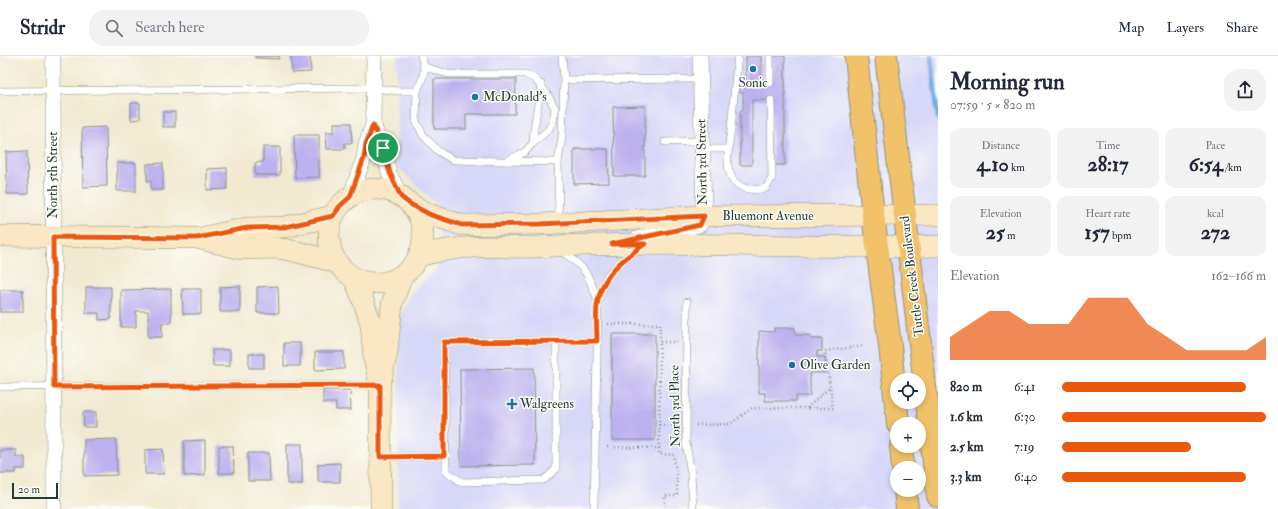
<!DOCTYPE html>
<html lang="en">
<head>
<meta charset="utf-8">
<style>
	:root { --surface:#fff; --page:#f2f2f3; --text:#1f2937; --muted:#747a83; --line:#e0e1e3; --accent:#ea580c }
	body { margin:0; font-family:"IM FELL Double Pica",serif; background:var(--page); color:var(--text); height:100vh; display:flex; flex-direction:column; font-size:15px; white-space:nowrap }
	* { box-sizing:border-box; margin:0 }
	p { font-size:13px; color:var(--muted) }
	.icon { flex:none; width:22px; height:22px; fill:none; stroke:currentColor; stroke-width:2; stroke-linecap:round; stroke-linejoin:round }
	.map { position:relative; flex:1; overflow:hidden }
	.sheet { display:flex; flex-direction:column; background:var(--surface); width:340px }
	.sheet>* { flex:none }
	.tools { position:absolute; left:890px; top:317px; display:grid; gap:8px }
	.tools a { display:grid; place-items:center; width:36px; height:36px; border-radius:50%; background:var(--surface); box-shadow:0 2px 6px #0003; font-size:20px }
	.scale { position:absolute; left:12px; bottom:10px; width:46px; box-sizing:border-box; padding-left:4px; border:2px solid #1f3d34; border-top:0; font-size:11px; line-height:14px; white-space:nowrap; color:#1f3d34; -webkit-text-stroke:3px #fdfcf7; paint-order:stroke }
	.pin { position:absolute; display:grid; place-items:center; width:34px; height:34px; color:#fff; margin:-17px; border:2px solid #fff; border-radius:50%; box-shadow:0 1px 4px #0007 }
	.round { display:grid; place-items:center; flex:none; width:42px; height:42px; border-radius:16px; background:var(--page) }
	.head { display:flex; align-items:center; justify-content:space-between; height:68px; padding:0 12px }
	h1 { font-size:22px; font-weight:700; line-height:30px }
	.figures { display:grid; grid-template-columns:repeat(3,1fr); gap:6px; height:68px; padding:4px 12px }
	.figures div { display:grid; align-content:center; border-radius:10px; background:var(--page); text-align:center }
	.figures b { font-size:20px; font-weight:700 }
	.figures small { font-size:11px; font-weight:400 }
	.figures p { font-size:11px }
	.chart { height:112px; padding:8px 12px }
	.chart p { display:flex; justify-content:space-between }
	.chart svg { width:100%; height:72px; margin-top:4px; fill:var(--accent); opacity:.7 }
	ul { padding:0 12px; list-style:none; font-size:13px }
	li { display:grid; grid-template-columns:64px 48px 1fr; align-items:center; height:30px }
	li i { height:10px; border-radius:5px; background:var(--accent) }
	header { display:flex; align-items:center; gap:24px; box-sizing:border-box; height:56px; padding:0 20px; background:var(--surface); border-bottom:1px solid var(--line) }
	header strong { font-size:19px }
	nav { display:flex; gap:22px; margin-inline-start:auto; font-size:14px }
	.search { width:280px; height:36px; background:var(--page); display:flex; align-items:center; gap:10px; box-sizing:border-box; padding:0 14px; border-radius:16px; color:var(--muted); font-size:15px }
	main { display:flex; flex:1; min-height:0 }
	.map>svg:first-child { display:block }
	.built { fill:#d7d7f8; fill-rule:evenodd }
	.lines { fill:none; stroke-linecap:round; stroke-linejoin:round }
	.stream { stroke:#6babde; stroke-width:4.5 }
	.building { fill:#bcb0ef }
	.lane-casing { stroke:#889482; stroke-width:8 }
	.street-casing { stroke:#889482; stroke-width:16 }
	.secondary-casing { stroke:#889482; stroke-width:22 }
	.highway-casing { stroke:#889482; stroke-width:24 }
	.path { stroke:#889482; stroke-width:2.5; stroke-dasharray:1 3; stroke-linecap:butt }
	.lane { stroke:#fff; stroke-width:7 }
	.street { stroke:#fff; stroke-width:15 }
	.secondary { stroke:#fae7c3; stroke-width:21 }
	.highway { stroke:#f2c26a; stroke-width:22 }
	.route-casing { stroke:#fff; stroke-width:8 }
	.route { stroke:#ea580c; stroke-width:5 }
	.poi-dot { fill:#1f6fb2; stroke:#fdfcf7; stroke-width:1.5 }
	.labels { text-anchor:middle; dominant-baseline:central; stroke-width:3; stroke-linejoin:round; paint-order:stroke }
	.poi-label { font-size:13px; fill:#1f3d34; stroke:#fdfcf7; text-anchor:start }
	.street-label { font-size:13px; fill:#1f3d34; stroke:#fdfcf7 }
</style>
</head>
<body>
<header>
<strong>Stridr</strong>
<div class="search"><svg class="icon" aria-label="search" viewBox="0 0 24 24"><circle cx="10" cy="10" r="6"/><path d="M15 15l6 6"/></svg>Search here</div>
<nav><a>Map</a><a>Layers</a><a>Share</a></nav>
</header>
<main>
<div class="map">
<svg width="938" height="453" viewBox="0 0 938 453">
	<rect width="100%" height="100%" fill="#fdfcf7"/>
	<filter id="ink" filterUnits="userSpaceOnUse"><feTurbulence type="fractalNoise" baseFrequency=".025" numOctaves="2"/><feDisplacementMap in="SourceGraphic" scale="8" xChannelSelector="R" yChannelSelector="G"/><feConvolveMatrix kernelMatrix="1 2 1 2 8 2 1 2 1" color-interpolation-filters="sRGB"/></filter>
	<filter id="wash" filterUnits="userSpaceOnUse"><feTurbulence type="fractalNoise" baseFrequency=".012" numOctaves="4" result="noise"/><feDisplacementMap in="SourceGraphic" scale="16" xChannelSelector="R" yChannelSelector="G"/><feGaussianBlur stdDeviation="0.9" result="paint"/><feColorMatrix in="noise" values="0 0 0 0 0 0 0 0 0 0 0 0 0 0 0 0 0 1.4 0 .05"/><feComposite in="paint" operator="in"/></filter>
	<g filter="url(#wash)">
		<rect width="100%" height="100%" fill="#f1ead1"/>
		<path class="built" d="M397 0H938V453H398L399 261 414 234 439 210 438 150 397 110ZM897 324H919V346H897ZM897 368H919V390H897ZM897 412H919V434H897Z"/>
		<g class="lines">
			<path class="stream" d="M931 0 938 62"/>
		</g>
		<g id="blocks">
			<g class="building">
				<path d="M255 0H279V3L255 2Z"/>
				<path d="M291 0H310L311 16 292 17Z"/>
				<path d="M746 0H761V27H770L772 0H785V109H773L772 44H752V109H740V55L743 53V37H740V26H746Z"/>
				<path d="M434 23H516L515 58H466V73H434Z"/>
				<path d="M131 47H140V63L131 64Z"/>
				<path d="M645 50V120H614L613 51Z"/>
				<rect x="163" y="56" width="12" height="15"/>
				<path d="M334 67H351L352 87H345V93H327L326 76H334Z"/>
				<path d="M106 71 107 130 83 131 82 72Z"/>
				<path d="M294 79H319V121L295 122Z"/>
				<path d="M263 91H280V119H255V107L263 106Z"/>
				<path d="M574 93H608L609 127 574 128Z"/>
				<path d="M27 95 28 138H7L6 96Z"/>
				<rect x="117" y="107" width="19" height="28"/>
				<path d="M163 107V134H151V125H147V108Z"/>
				<path d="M227 112V133L207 134V113Z"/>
				<path d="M240 230V256H220V231Z"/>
				<path d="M278 230 279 257H257V231Z"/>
				<path d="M86 231H111V263L99 264V257H86Z"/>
				<path d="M171 233V267H162V281H148V255H136V271H121V234Z"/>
				<path d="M182 233H201V258H183Z"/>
				<rect x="0" y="234" width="23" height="22"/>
				<path d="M774 272H795V279L811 280V283H822V295H817V301H825L826 317H810V340H796V345H765V337H759V275L774 276Z"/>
				<rect x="612" y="278" width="43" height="106"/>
				<rect x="284" y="287" width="16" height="23"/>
				<path d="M212 294H230V310H213Z"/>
				<path d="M315 296H344V313L315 314Z"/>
				<rect x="249" y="298" width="15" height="14"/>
				<path d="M534 312 535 409 461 410 460 313Z"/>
				<path d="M323 334H350L351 354H336V347H323Z"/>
				<path d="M83 356H96V371H84Z"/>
				<path d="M116 383 117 419 84 420V384Z"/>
				<path d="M205 384V419L184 420V385Z"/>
				<rect x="287" y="388" width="15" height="40"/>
				<path d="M219 390H233L234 417H219Z"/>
				<path d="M163 393 164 418H145V394Z"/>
				<path d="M0 394H16V401H25V413H16V417H0Z"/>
				<path d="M248 397H269L270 425H248Z"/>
				<path d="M340 407V426H318V408Z"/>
			</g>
		</g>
	</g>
	<g filter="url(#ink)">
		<use href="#blocks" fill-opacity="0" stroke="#889482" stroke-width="1"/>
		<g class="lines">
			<g class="lane-casing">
				<g id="lane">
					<path d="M738 0C735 25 733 50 731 74 729 86 726 104 729 115 734 133 751 136 766 132L772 122 771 44"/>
					<path d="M770 0V27"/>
					<path d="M425 11 448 18H525L535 23 547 38 555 52 553 66 548 74 533 87 525 96 507 105"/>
					<path d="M564 24 701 23"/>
					<path d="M0 35 374 32 398 35H417C423 21 427 16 421 0"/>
					<path d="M417 35 416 65 423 79 438 95 453 104 558 106"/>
					<path d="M665 86 702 85"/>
					<path d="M533 87 534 73 541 28"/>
					<path d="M702 93H729"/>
					<path d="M559 165 558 106 562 81 564 24 562 0"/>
					<path d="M561 195C586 211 588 218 598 245"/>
					<path d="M687 246 686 387 691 418 693 453"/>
					<path d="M556 285V413L544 424 462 426 446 415 444 286Z"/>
					<path d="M556 285H597"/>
					<path d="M0 331 378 329"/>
					<path d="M382 401 444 400"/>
					<path d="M594 453 598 245 608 219 623 204 636 194"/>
				</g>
			</g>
			<g class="street-casing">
				<g id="street">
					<path d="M53 0 54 453"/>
					<path d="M373 69 383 92 389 117 401 141"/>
					<path d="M350 141 364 102 366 88 373 69 374 0"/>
					<path d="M636 183 700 169 704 160 700 0"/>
				</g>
			</g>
			<g class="secondary-casing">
				<g id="secondary">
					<circle cx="376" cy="180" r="47"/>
					<path d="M410 148 431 159 462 169 540 168 704 160 938 159"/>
					<path d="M0 180 197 182 242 193 276 192 294 195 336 206"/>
					<path d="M204 181 247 172 285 171 333 160"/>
					<path d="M418 200C437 195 456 192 475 191 495 190 515 192 536 191 670 184 804 193 938 190"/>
					<path d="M354 222 362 241 371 268 374 302 380 329 381 453"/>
					<path d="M382 320 387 296 392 248 402 219"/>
				</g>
			</g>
			<g class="highway-casing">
				<g id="highway">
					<path d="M856 0 873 159 890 290 898 368"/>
					<path d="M886 0 938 440"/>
					<path d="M901 390 903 412"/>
					<path d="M905 434 907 453"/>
				</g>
			</g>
			<g class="path">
				<path d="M608 268H660L659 392"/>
				<path d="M660 286H677"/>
				<path d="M808 352H833L830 331"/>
				<path d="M659 369H677"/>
				<path d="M696 369 730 368 752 352H807L830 331 825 295 864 290"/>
				<path d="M607 391 659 392V398L674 399 677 427V440H665V450"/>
			</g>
			<use href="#lane" class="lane"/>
			<use href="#street" class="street"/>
			<use href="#secondary" class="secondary"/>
			<use href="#highway" class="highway"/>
		</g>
	</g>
	<g class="lines" filter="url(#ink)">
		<g class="route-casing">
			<path id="route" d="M373 69 383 92 390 117 401 141 410 148 431 159 462 169 540 168 704 160 700 169 612 188H645C623 203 604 217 598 244 595 256 597 273 597 285L444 286V400L380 401V329L54 331 53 181 197 182 247 172 285 171 333 160 340 150 350 141 364 102 366 88Z"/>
		</g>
		<use href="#route" class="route"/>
	</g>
	<g class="poi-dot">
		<circle cx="753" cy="13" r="4"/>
		<circle cx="475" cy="41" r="4"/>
		<circle cx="792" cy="309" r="4"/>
		<path d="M510 342h4v4h4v4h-4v4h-4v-4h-4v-4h4z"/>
	</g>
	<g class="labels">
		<g class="poi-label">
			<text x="753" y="27" text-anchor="middle">Sonic</text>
			<text x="483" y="41">McDonald's</text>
			<text x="800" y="309">Olive Garden</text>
			<text x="520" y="348">Walgreens</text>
		</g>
		<g class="street-label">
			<text transform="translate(702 106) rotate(-91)">North 3rd Street</text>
			<text transform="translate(53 119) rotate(-90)">North 5th Street</text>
			<text x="768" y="160">Bluemont Avenue</text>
			<text transform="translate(912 220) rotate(-97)">Tuttle Creek Boulevard</text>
			<text transform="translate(675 350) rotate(-91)">North 3rd Place</text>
		</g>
	</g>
</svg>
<div class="tools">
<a><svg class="icon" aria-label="locate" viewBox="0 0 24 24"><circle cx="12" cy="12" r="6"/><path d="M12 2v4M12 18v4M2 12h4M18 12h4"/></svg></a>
<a>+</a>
<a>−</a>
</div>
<div class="scale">20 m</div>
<div class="pin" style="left:383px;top:92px;background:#1e9e55"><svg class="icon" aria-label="arrive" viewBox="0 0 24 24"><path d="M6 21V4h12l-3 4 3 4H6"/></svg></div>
</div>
<section class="sheet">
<div class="head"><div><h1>Morning run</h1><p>07:59 · 5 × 820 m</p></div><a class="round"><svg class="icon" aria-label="share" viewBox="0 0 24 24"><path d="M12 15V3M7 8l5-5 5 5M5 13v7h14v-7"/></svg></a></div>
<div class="figures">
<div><p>Distance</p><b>4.10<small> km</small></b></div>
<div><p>Time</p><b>28:17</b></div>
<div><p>Pace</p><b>6:54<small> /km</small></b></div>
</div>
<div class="figures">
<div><p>Elevation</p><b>25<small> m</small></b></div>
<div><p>Heart rate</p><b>157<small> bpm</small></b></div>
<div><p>kcal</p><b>272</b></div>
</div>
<div class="chart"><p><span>Elevation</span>162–166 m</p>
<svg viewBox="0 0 160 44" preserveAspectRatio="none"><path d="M0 44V30L10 22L20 14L30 14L40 22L50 22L60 22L70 6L80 6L90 6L100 22L110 30L120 38L130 38L140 38L150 38L160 30V44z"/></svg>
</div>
<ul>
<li><b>820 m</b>6:41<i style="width:90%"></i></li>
<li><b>1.6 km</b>6:30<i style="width:100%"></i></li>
<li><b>2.5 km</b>7:19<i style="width:63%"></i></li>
<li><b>3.3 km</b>6:40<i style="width:90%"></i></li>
</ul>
</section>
</main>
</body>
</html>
